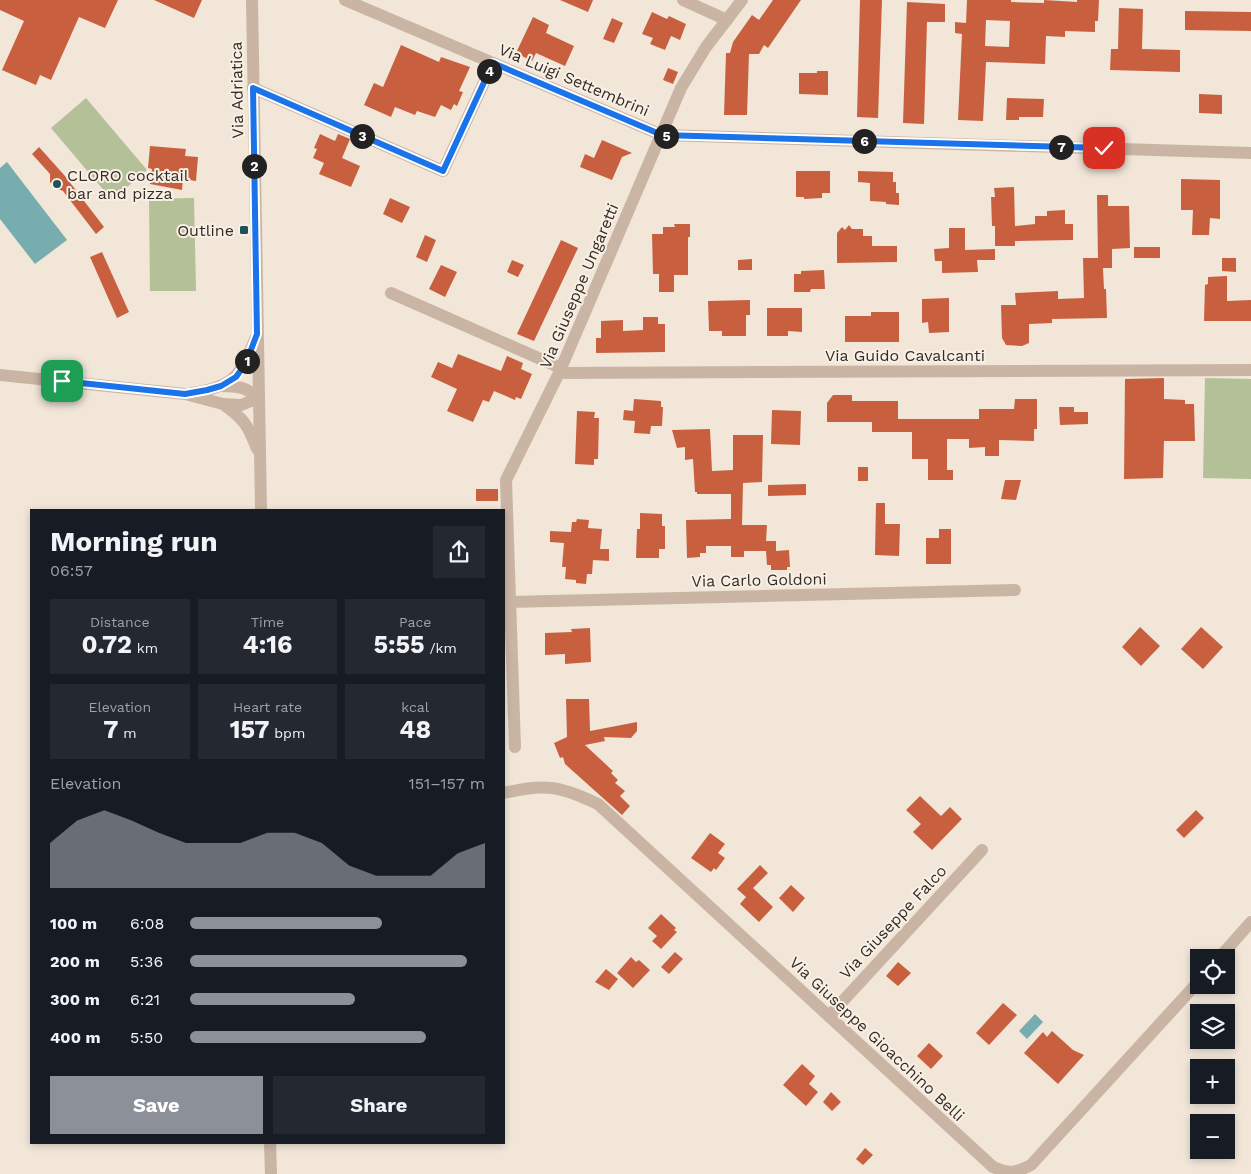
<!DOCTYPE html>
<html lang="en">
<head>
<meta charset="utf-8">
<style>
	:root { --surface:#171b24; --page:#242831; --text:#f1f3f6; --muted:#9ea1a6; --accent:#8c9099 }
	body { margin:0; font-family:"Work Sans",sans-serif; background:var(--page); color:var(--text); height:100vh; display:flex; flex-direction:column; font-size:19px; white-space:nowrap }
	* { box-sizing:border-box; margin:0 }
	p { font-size:16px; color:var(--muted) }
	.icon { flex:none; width:28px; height:28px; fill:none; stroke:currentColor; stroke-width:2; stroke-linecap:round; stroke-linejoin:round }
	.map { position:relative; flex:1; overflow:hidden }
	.details { position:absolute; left:30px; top:509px; width:475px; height:635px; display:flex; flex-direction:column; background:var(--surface); border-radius:0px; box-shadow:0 2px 8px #0003 }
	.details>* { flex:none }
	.fabs { position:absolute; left:1190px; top:949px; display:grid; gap:10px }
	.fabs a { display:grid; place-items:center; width:45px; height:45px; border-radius:0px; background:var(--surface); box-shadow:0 2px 8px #0003; font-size:25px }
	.pin { position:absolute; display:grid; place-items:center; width:42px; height:42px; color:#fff; margin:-21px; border-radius:10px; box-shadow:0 2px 8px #0006 }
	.km { position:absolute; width:25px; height:25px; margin:-12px; border-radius:50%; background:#222; color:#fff; font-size:14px; line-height:25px; text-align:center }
	.round { display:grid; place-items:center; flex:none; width:52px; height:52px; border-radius:0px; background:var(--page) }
	.overview { display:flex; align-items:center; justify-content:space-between; height:85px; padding:0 20px }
	h1 { font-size:28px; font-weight:700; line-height:38px }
	.metrics { display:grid; grid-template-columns:repeat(3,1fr); gap:8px; height:85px; padding:5px 20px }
	.metrics div { display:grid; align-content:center; border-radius:0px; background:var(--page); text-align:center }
	.metrics b { font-size:25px; font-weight:700 }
	.metrics small { font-size:14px; font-weight:400 }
	.metrics p { font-size:14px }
	.chart { height:140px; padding:10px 20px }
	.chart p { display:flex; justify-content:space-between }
	.chart svg { width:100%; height:90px; margin-top:5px; fill:var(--accent); opacity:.7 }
	.cta { display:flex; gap:10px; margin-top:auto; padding:10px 20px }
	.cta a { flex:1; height:58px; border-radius:0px; background:var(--accent); color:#fff; font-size:20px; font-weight:700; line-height:58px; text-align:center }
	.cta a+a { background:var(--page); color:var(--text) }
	ul { padding:0 20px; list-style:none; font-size:16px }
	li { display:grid; grid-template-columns:80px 60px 1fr; align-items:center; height:38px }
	li i { height:12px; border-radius:6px; background:var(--accent) }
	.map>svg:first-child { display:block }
	.green { fill:#b3c098 }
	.water { fill:#77adaf }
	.building { fill:#c86040; fill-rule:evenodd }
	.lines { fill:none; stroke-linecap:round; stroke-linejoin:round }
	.minor { stroke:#cab5a4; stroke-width:12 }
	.tertiary { stroke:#cab5a4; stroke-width:12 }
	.route-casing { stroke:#fff; stroke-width:10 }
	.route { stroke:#1a73e8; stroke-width:6 }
	.poi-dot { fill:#1b5357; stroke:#f9f0e5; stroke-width:2 }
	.labels { text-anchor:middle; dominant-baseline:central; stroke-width:4; stroke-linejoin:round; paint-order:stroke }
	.street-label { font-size:16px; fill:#352b26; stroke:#f9f0e5 }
	.poi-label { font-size:16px; fill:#352b26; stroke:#f9f0e5; text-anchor:start }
</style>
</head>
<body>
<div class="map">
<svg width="1251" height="1174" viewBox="0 0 1251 1174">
	<rect width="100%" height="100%" fill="#f1e6d8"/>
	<g class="green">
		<path d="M86 98 147 170 112 200 51 128Z"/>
		<path d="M194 198 196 291H150L149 199Z"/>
		<path d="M1205 378 1251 379V479L1203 478Z"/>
	</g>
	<g class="water">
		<path d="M7 162 67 240 35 264 0 219V168Z"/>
		<path d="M1035 1014 1043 1022 1027 1039 1019 1031Z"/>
	</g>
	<g class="building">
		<path d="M0 0H118L105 28 79 17 51 80 40 75 36 85 2 70 24 21 0 10Z"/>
		<path d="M154 0H202L194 18Z"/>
		<path d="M560 0H593L588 12Z"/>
		<path d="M773 0H801L768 48 764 45 759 54H749L747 115H724L726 53H730L733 42 752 15 759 20Z"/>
		<path d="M860 0H882L878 118 857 117Z"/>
		<path d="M967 0H1011V2L1044 3V0L1077 2V0H1099L1098 21H1095V32L1065 31V37L1046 36 1045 64 986 62 983 121 958 120 962 34 955 33V22L966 23ZM986 20 1010 21 1009 47 985 46Z"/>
		<path d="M907 2 945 4V22H927L924 124 903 123Z"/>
		<path d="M1119 8 1143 9 1142 49 1180 50V72L1110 70 1111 49H1118Z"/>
		<path d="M1185 11 1251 12V31L1185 30Z"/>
		<path d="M652 12 667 19 669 16 686 24 680 40 671 36 665 50 650 44 653 38 642 34Z"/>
		<path d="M533 17 549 25 546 33 574 46 565 66 536 53 532 61 516 53Z"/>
		<path d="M612 18 623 23 614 43 603 39Z"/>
		<path d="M401 45 439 62 441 57 470 67 459 91 463 92 457 106 454 104 451 110 441 105 435 117 417 111 415 115 395 107 391 117 364 105 374 83 383 87Z"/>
		<path d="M668 68 678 72 673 84 663 80Z"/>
		<path d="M817 71H828V95L799 94V73H817Z"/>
		<path d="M1199 94 1222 95V114L1199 113Z"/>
		<path d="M1007 98 1044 99 1043 117H1019V120H1006Z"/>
		<path d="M320 134 335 141 338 134 350 139 342 158 360 166 351 187 319 174 324 163 313 158 317 149 314 148Z"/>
		<path d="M602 140 632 153 622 157 612 180 580 167 585 154 594 158Z"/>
		<path d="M150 146 186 149 185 156 198 157 196 181 183 179 182 190 150 184 152 169 148 168Z"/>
		<path d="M39 147 65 176 104 227 96 234 63 191 53 187 50 182V174L32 154Z"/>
		<path d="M796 171H830V193H822V198L804 199V197H796Z"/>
		<path d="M858 171 893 172V182H896V193H899V205L886 204V202L870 201V183L858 182Z"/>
		<path d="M1181 179 1220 180V219L1210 218 1209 235H1192L1193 210H1181Z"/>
		<path d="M1014 187 1015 226 1035 224V216H1047V211L1065 210V224H1073V240L1015 241V246H995V226H992L991 197H995L994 188Z"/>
		<path d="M1097 195H1108V206H1129L1130 248 1112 249V268H1103L1104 289H1106L1107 318 1052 319V323L1029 324V343L1022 346 1006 345 1002 338 1001 305H1016L1015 293 1058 291V299L1084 298 1083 258H1098Z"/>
		<path d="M390 198 410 207 402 223 383 214Z"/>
		<path d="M674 224H690V237H688V275H674V292H659V274H653L652 234H663V227H675Z"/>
		<path d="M849 225 852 229H863V236H872V246H897V262L837 263V233L842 227 845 230Z"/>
		<path d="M949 228H965V250L995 249V260H977L978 272 942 273V261H935L934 249 949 248Z"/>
		<path d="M425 235 436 240 427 262 416 257Z"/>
		<path d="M561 240 578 248 534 341 517 334Z"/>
		<rect x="1134" y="247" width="26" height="11"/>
		<path d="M102 252 129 312 117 318 90 257Z"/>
		<path d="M1222 258H1236V272L1222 271Z"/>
		<path d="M752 259V270H738V260Z"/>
		<path d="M512 260 524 265 518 277 507 272Z"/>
		<path d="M441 265 457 272 445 297 429 289Z"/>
		<path d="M824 270 825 289H811L810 292H794V274H801V271Z"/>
		<path d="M1227 276V301L1251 300V321H1204L1205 285 1208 284V277Z"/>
		<path d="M949 298V332L929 333 928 322 922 323V299Z"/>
		<path d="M750 300V315H746V336H722V331H709L708 301Z"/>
		<path d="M767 308H802V332L788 331V336H767Z"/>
		<path d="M871 312H899V342H845V316H871Z"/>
		<path d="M643 317H658V324H665V352L596 353V338H601V321L623 320V331L643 330Z"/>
		<path d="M458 354 501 371 507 356 523 363 521 369 532 374 521 399 516 397 515 400 494 391 489 402 483 400 473 422 447 411 457 389 431 377 438 362 452 368Z"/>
		<path d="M1164 378V399L1185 400V404H1194L1195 441H1164L1163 478 1124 479 1125 379Z"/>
		<path d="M833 395H852V401H898V419H979V409H1014L1015 399H1037V429H1034V441L999 440V456H985V447L969 448V439H947V470H953V480H928V459H912V432H872V422H827V403Z"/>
		<path d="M634 399 661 401V407H663L662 426H651L650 434 634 433 635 421 623 420 624 410 633 411Z"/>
		<path d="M1059 407H1074V412H1088V424L1060 425Z"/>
		<path d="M772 410 801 411 800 445 771 444Z"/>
		<path d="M577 411 595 412 594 418H599L598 459H594V465L575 464Z"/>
		<path d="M710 429 712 471 733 470V435H763L762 482 743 483 742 525H767L766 541H776V551L789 550 790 567H787V570H771V565H767L766 551H744V557H731V546H706V553H700V557L687 558 686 520 731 519V494H697V492H695L693 459 685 460V447L677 448 672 430Z"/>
		<rect x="858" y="467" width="10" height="14"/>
		<path d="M1005 480H1021L1016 500 1001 499Z"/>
		<path d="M806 484V495L768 496V485Z"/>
		<rect x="476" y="489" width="22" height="12"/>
		<path d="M876 503H885V524H900L899 556 875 555Z"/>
		<path d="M640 513 662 514V526H665V549H659V558H636L637 529H640Z"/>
		<path d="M577 519 589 520 588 528 602 529 600 549H609V561L593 560 592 574H587L586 584 576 583V580L565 579 566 567H562L564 543 550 542V531L571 532 572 522H576Z"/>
		<path d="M939 529H951V564H926V538H939Z"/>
		<path d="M1140 627 1160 646 1141 666 1122 647Z"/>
		<path d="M1201 627 1223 647 1203 669 1181 649Z"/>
		<path d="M590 628 591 662 565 664V654L545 655V633L572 632 571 629Z"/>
		<path d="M566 699H589L590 731 637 722V731L631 738 604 737 605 741 585 745 613 771 611 773 618 780 615 783 625 791 620 796 630 806 622 815 565 764 563 757 560 758 554 743 567 737Z"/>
		<path d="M920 796 941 816 950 807 962 819 932 850 913 832 921 824 906 810Z"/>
		<path d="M1196 810 1204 818 1184 838 1176 830Z"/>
		<path d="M710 833 725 844 718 853 725 858 716 870 714 868 711 872 691 858Z"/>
		<path d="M760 865 768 873 753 888 773 907 759 922 740 904 746 897 737 889Z"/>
		<path d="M791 885 805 898 793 912 779 898Z"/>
		<path d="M661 914 676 928 674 930 677 932 661 949 652 941 657 936 648 928Z"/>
		<path d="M675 952 683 959 669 974 661 967Z"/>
		<path d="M631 957 636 962 639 960 650 970 633 988 617 973Z"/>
		<path d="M898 962 911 973 898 986 886 976Z"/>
		<path d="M606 969 618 979 609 990 595 982Z"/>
		<path d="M1003 1003 1017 1015 989 1045 976 1033Z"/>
		<path d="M1052 1031 1073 1050 1084 1055 1058 1084 1024 1053 1043 1032 1047 1037Z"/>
		<path d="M929 1043 943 1056 931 1069 917 1056Z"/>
		<path d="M802 1064 815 1076 809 1084 818 1092 806 1106 783 1085Z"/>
		<path d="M831 1092 841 1102 832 1111 823 1102Z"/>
		<path d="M865 1148 873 1155 863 1165 856 1159Z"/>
	</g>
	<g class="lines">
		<g class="minor">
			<path d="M345 0 662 135 1251 153"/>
			<path d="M683 0 727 20"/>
			<path d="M253 88 443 171 493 63"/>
			<path d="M391 293 561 368"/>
			<path d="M559 373 1251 370"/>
			<path d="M504 602 1015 590"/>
			<path d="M515 747 506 480 559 373 681 88 706 47 742 0"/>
			<path d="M504 793C545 783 560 786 598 804L993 1167C1010 1174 1015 1173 1031 1165L1199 981"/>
			<path d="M1219 958 1251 922"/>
			<path d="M829 1016 982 850"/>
		</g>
		<g class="tertiary">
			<path d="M252 0 261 510"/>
			<path d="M0 375 185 394 223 404 241 405 259 398"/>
			<path d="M221 386C238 386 246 387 259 398"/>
			<path d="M192 393C233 387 241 376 255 339"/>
			<path d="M223 404C244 419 248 425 257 449"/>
			<path d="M270 1142 271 1174"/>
		</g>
	</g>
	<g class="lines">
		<g class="route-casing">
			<path id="route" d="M62 381 185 394 207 390 221 386 236 377 246 363 257 334 253 88 443 171 493 63 662 135 1104 148"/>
		</g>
		<use href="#route" class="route"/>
	</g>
	<g class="poi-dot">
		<circle cx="57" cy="184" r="5"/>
		<rect x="239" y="225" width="10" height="10" rx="2.5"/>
	</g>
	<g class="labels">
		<g class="street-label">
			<text transform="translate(574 80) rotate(23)">Via Luigi Settembrini</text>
			<text transform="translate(237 90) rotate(-91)">Via Adriatica</text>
			<text transform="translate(579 286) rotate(-67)">Via Giuseppe Ungaretti</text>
			<text x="905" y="355">Via Guido Cavalcanti</text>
			<text transform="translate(759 580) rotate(-1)">Via Carlo Goldoni</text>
			<text transform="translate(893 922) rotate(-47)">Via Giuseppe Falco</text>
			<text transform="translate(877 1039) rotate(43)">Via Giuseppe Gioacchino Belli</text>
		</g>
		<g class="poi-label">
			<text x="67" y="175">CLORO cocktail<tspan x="67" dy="18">bar and pizza</tspan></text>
			<text x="234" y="230" text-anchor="end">Outline</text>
		</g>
	</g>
</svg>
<div class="fabs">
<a><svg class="icon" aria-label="locate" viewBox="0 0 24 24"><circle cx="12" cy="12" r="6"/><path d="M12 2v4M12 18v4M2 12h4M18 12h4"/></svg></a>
<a><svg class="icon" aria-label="layers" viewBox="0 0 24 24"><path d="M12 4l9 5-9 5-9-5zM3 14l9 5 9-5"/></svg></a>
<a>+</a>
<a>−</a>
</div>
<div class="pin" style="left:62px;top:381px;background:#1e9e55"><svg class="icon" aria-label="arrive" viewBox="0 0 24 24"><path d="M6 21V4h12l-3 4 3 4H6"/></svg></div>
<div class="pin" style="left:1104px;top:148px;background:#d93025"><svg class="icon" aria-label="check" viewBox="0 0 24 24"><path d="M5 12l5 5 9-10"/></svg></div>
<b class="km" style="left:247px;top:361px">1</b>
<b class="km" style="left:254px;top:166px">2</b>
<b class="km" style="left:362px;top:136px">3</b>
<b class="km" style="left:489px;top:71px">4</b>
<b class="km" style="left:666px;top:136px">5</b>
<b class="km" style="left:864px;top:141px">6</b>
<b class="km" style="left:1061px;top:147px">7</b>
<section class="details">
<div class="overview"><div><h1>Morning run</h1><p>06:57</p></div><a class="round"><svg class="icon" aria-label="share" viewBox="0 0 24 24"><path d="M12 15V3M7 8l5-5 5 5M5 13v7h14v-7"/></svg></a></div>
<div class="metrics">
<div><p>Distance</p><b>0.72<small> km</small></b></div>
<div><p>Time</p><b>4:16</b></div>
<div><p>Pace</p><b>5:55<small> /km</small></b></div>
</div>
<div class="metrics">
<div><p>Elevation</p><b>7<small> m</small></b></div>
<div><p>Heart rate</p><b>157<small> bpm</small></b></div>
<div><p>kcal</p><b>48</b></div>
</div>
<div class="chart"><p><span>Elevation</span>151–157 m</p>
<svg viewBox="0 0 160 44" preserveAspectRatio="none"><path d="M0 44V22L10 11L20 6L30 11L40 17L50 22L60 22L70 22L80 17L90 17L100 22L110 33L120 38L130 38L140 38L150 27L160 22V44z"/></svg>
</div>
<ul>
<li><b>100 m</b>6:08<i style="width:65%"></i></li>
<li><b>200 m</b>5:36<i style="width:94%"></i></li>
<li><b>300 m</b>6:21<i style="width:56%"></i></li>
<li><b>400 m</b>5:50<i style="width:80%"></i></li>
</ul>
<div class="cta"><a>Save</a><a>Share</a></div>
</section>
</div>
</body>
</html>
